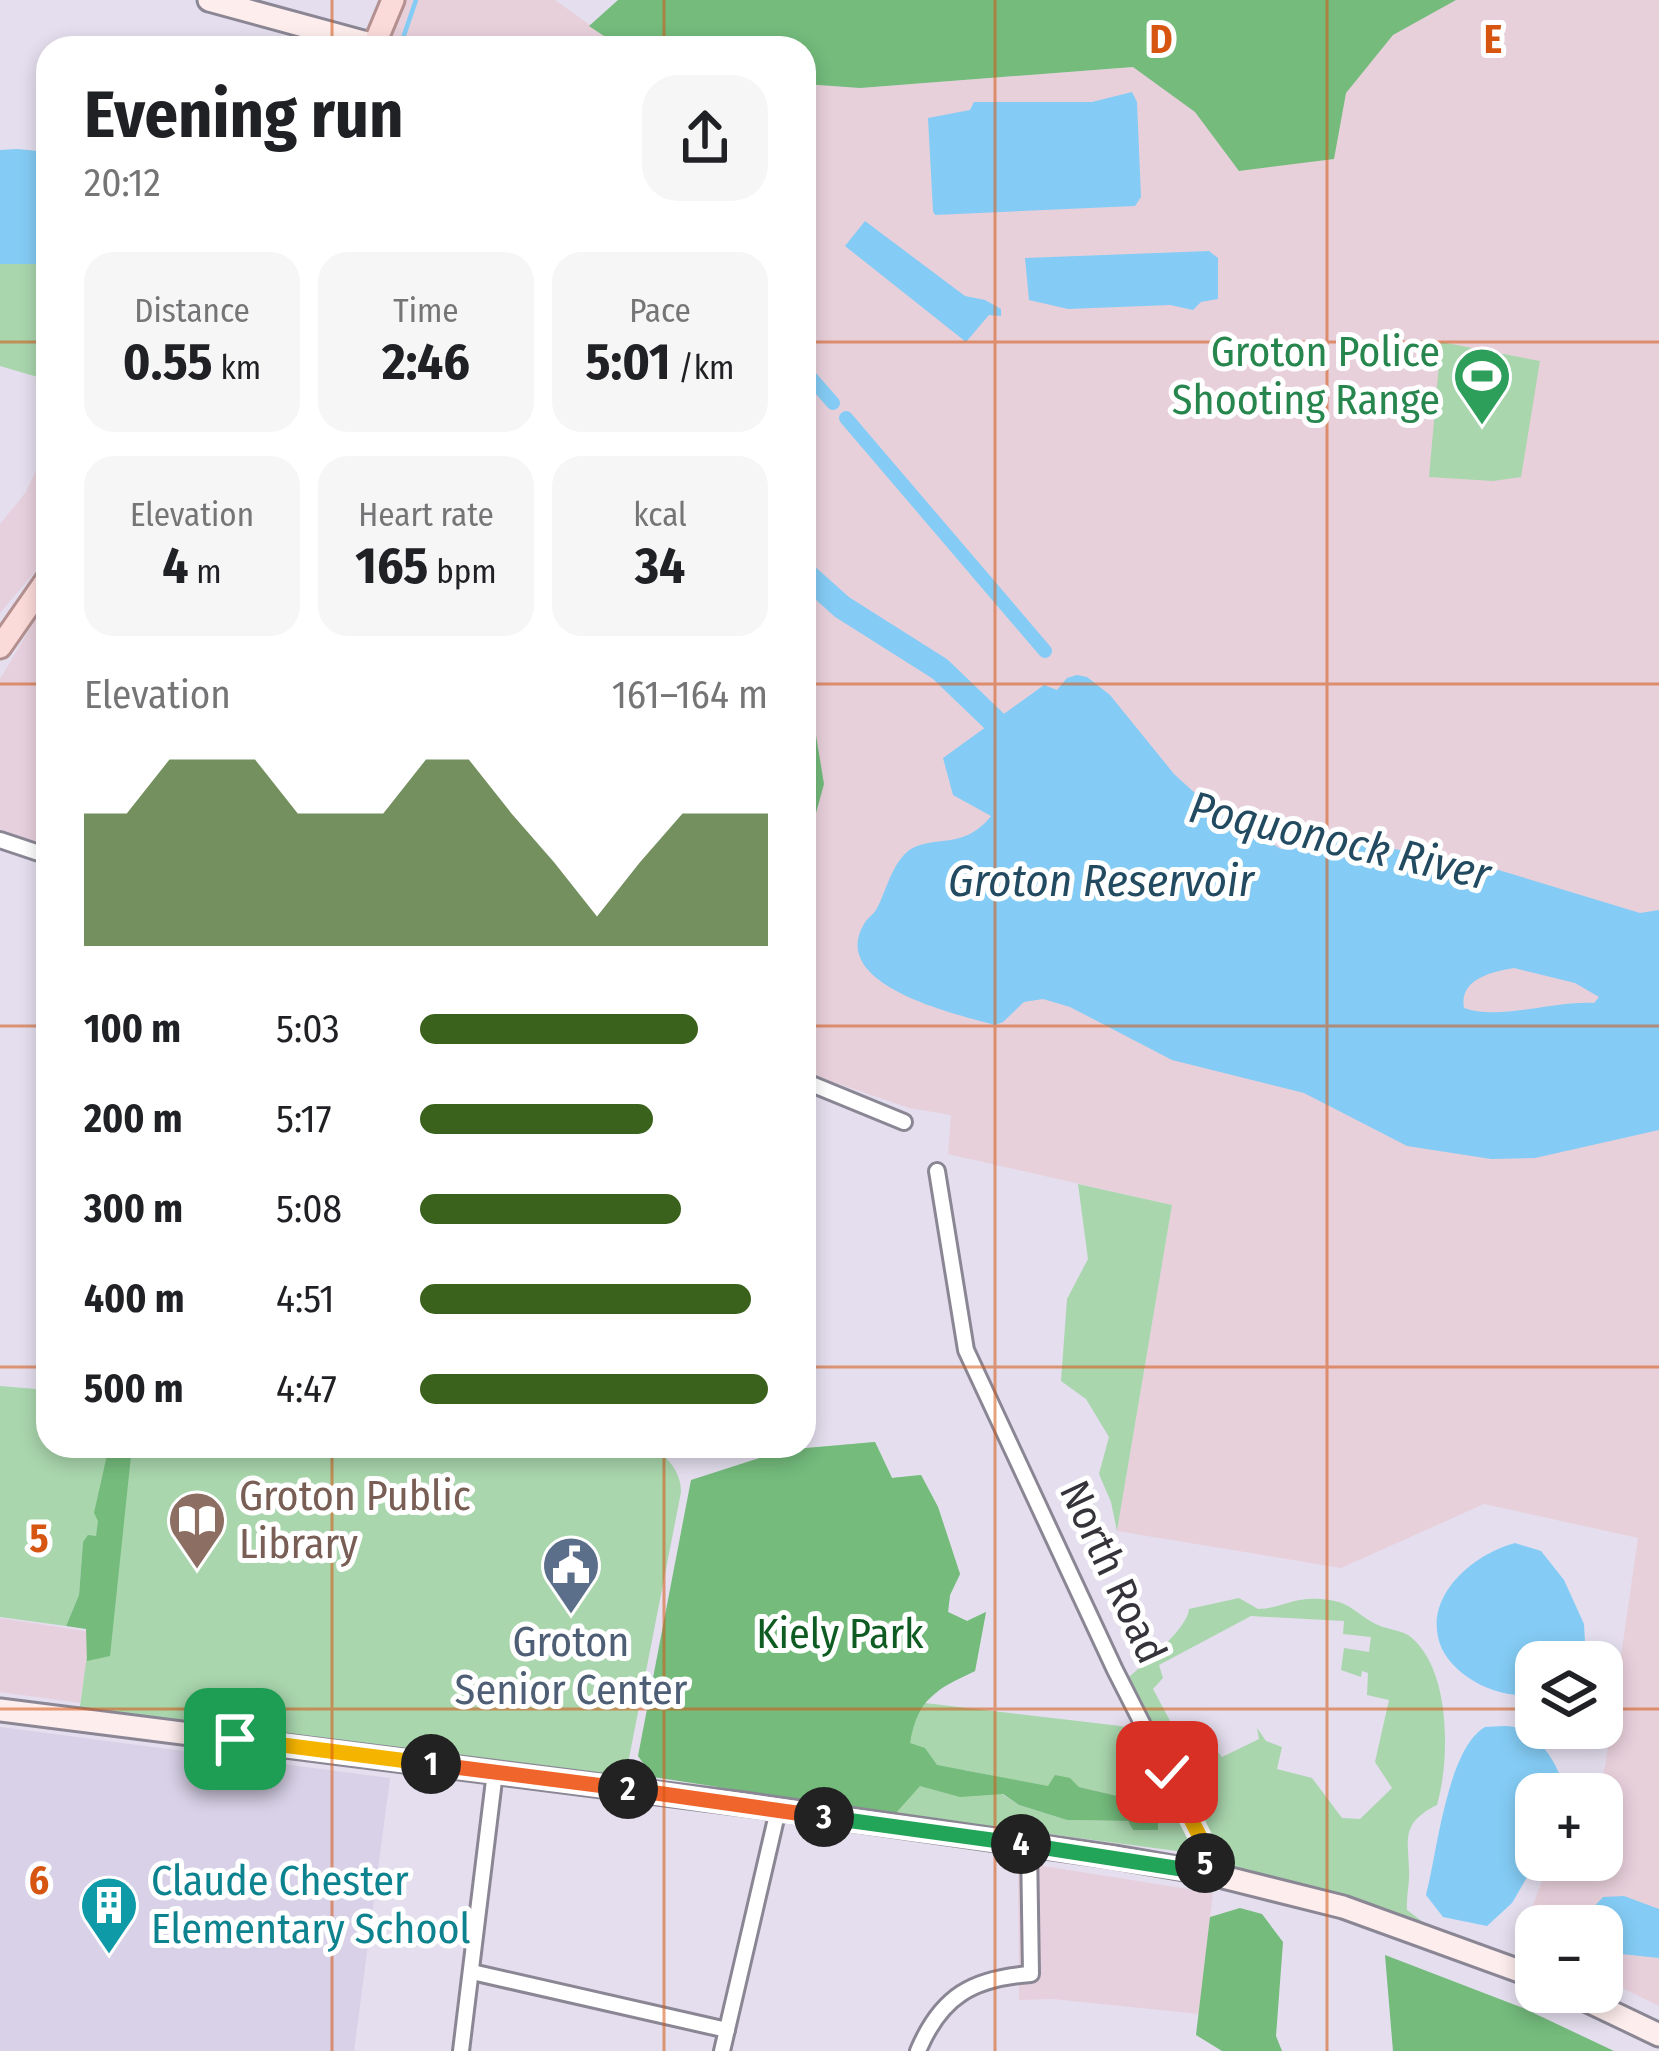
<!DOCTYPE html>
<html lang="en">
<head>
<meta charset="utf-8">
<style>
	:root { --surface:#fff; --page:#f6f6f6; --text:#202124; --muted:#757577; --accent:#3b621c }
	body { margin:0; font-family:"Fira Sans Condensed",sans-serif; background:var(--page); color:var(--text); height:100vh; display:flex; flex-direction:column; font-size:45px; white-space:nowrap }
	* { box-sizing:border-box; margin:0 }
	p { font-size:39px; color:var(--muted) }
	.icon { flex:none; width:66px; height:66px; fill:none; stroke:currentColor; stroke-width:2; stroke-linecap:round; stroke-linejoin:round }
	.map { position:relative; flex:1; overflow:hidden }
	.sheet { position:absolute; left:36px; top:36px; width:780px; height:1422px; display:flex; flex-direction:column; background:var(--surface); border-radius:36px; box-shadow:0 6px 18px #0003 }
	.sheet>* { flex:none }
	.fabs { position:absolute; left:1515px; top:1641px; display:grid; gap:24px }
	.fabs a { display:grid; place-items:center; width:108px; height:108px; border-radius:24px; background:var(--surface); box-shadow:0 6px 18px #0003; font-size:60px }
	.pin { position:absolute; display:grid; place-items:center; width:102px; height:102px; color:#fff; margin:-51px; border-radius:24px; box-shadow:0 6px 18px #0006 }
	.km { position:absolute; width:60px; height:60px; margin:-30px; border-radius:50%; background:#222; color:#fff; font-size:33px; line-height:60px; text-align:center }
	.round { display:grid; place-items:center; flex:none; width:126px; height:126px; border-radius:36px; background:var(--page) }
	.head { display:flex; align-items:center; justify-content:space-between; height:204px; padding:0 48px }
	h1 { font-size:66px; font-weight:700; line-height:90px }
	.stats { display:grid; grid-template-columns:repeat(3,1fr); gap:18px; height:204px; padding:12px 48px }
	.stats div { display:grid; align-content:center; border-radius:30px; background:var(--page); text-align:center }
	.stats b { font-size:51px; font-weight:700 }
	.stats small { font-size:33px; font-weight:400 }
	.stats p { font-size:33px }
	.chart { height:336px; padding:24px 48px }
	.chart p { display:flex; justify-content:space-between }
	.chart svg { width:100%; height:216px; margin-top:12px; fill:var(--accent); opacity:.7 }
	ul { padding:0 48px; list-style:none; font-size:39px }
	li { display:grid; grid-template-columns:192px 144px 1fr; align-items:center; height:90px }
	li i { height:30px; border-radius:15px; background:var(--accent) }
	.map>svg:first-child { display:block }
	.commercial { fill:#e7d0dd }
	.industrial { fill:#e8d0db }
	.built { fill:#d8d1e7 }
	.green { fill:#a9d6ad; fill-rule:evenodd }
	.forest { fill:#74bb7c }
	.water { fill:#84ccf5; fill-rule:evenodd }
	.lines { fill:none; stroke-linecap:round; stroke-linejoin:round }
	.stream { stroke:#84ccf5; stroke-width:4.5 }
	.canal { stroke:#84ccf5; stroke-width:14 }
	.river { stroke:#84ccf5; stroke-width:24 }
	.street-casing { stroke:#8a8694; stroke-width:20 }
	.secondary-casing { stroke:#8a8694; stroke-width:27 }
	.primary-casing { stroke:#b49190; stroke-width:27 }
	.street { stroke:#fff; stroke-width:14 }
	.secondary { stroke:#fdedec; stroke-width:21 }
	.primary { stroke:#fbdbd9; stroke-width:21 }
	.split-1-casing { stroke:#fff; stroke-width:24 }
	.split-2-casing { stroke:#fff; stroke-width:24 }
	.split-3-casing { stroke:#fff; stroke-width:24 }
	.split-4-casing { stroke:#fff; stroke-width:24 }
	.split-5-casing { stroke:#fff; stroke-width:24 }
	.split-6-casing { stroke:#fff; stroke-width:24 }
	.split-1 { stroke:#f5b400; stroke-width:15 }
	.split-2 { stroke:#f0652b; stroke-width:15 }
	.split-3 { stroke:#f0652b; stroke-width:15 }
	.split-4 { stroke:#22a559; stroke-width:15 }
	.split-5 { stroke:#22a559; stroke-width:15 }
	.split-6 { stroke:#f5b400; stroke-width:15 }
	.grid { fill:none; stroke:#d65511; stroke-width:3; stroke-opacity:0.55 }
	.labels { text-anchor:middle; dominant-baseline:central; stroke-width:10; stroke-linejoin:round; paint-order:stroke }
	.leisure-label { font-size:42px; fill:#27864d; stroke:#fff; text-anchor:end }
	.education-label { font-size:42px; fill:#785e54; stroke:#fff; text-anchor:start }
	.street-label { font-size:42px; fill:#36343a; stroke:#fff }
	.park-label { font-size:42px; fill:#0e5c22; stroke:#fff }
	.service-label { font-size:42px; fill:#4e5e75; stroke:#fff }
	.culture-label { font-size:42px; fill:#0d838f; stroke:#fff; text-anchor:start }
	.water-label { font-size:45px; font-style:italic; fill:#224a60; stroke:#fff }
	.grid-label { font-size:39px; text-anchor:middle; font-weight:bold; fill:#d65511; stroke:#fff; stroke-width:10; stroke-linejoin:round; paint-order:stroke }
</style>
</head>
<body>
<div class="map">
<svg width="1659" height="2051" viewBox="0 0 1659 2051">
	<rect width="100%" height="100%" fill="#e4deee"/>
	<g class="commercial">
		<path d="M48 445V556L0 613V524L26 492Z"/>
		<path d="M48 598V850L0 833V679Z"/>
		<path d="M0 1618 91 1632 80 1703 0 1692Z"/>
		<path d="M1018 1862 1213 1893 1199 2014 1053 1999 1019 2000Z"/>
	</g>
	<g class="industrial">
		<path d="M406 0H555L622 48H386Z"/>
		<path d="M1456 0H1659V2006L1602 1978V1926H1539L1527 1921 1544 1875 1561 1860H1602V1794H1596L1605 1767 1638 1538 1484 1504 1341 1568 1117 1531 1172 1205 948 1154 951 1115 909 1108 804 1072V885L811 832 804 830V84L860 88 1133 67 1419 19Z"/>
	</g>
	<path class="built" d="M0 1727 390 1778 354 2051H0Z"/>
	<g class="green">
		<path d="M0 264H48V375L41 378 0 366Z"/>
		<path d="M1441 342 1540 361 1521 477 1493 481 1429 477Z"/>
		<path d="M1078 1184 1172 1205 1117 1531 1111 1502 1099 1474 1109 1437 1086 1399 1061 1381 1067 1299 1088 1259Z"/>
		<path d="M0 1386 48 1390V1446H109L96 1537 83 1542 79 1595 66 1626 0 1617Z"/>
		<path d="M875 1442 892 1478 921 1475 938 1507 960 1574 950 1595 948 1612 967 1621 986 1612 975 1671 944 1686 925 1703 1129 1727 1191 1831 1193 1842 1184 1852 958 1822 955 1830 714 1802 739 1541 777 1547 784 1450ZM964 1770 1048 1787 1069 1778 1079 1787 1122 1797 1158 1829 1133 1830 1128 1821 1067 1820 1019 1805Z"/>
		<path d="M116 1446H652C668 1458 681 1471 681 1492L623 1789 80 1710 76 1707 80 1706Z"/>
		<path d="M1239 1598 1258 1609C1279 1609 1293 1597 1320 1599 1353 1601 1354 1614 1378 1625 1389 1630 1403 1630 1412 1638 1451 1672 1450 1760 1437 1805 1401 1823 1408 1838 1409 1870 1410 1883 1406 1896 1407 1910L1423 1922 1235 1867 1205 1825 1182 1781V1773L1214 1747 1222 1757 1259 1739 1257 1728 1266 1741 1282 1747 1277 1769 1312 1778 1342 1818 1360 1819 1392 1788 1375 1762 1389 1700 1367 1695 1368 1673 1362 1671 1361 1677 1341 1670 1344 1648 1369 1652 1371 1637 1343 1634 1344 1621 1251 1616 1159 1665 1163 1678 1153 1689 1176 1732 1184 1728 1186 1733 1185 1740 1177 1745 1164 1744 1129 1677C1146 1662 1188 1628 1189 1609Z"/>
	</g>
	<g class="forest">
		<path d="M618 0H1456L1393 35 1346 93 1334 159 1239 171 1195 112 1133 67 860 88 804 84V48H622L589 26Z"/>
		<path d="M804 709 813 717 824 784 811 831 804 830Z"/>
		<path d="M875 1442 892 1478 921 1475 938 1507 960 1574 950 1595 948 1612 967 1621 986 1612 975 1671C935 1690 918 1698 910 1743L925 1748 937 1765 1048 1786 1055 1775 1070 1778 1079 1787 1122 1797 1132 1785 1149 1790 1158 1811V1830H1133L1128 1821 1067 1820 1019 1805 1003 1794 960 1797 920 1786 895 1814 653 1777 638 1756 691 1480 784 1450Z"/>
		<path d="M109 1446H132L110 1656 87 1661 86 1629 66 1626 79 1595 83 1542 88 1535 96 1536 98 1521 94 1513Z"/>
		<path d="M1240 1908 1262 1914 1283 1942 1276 2036 1282 2051H1222L1196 2035 1210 1917Z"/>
		<path d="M1385 1955 1523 2008 1614 2051H1393Z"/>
	</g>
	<g class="water">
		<path d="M1132 92 1137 102 1141 197 1135 206 935 215 933 211 928 118 970 110 974 102H1092Z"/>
		<path d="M17 149 48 152V264H0V150Z"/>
		<path d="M865 221 965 296 985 300 1001 309V316L989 315 966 342 845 246Z"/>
		<path d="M1209 251 1218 258V299L1201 302 1193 310 1170 305 1068 309 1029 300 1025 258Z"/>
		<path d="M1077 675 1087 677 1110 695 1174 774 1208 805 1281 849 1338 841 1367 844 1482 865 1640 913 1659 910V1130L1535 1158 1491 1159 1407 1146 1304 1093 1172 1060 1070 1007 1043 999 1024 1002 1003 1022 995 1025C959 1015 827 986 864 924 867 918 873 915 876 910 886 892 891 866 907 852 931 833 963 852 991 816L953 795 943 758 1044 685 1057 690 1067 678ZM1514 968 1575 983 1599 997 1594 1003C1555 1000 1499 1021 1464 1008 1459 979 1491 972 1514 968Z"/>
		<path d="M1515 1543 1541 1551 1564 1580 1584 1624 1585 1642 1577 1662H1536V1692C1502 1704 1445 1674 1438 1637 1428 1591 1477 1553 1515 1543Z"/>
		<path d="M1485 1727C1494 1727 1505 1725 1514 1727 1540 1733 1562 1770 1565 1794H1536L1537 1860 1512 1903 1487 1926 1443 1917 1426 1895C1437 1854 1447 1749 1485 1727Z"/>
		<path d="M1624 1896 1659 1909V1958L1602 1952V1926H1584V1917L1603 1897Z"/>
	</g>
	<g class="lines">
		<path class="stream" d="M402 41 416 0"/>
		<g class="canal">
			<path d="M804 370 833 403"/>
			<path d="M846 418 1045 651"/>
		</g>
		<path class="river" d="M804 573 842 607 940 669 1014 740"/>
		<g class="street-casing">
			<g id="street">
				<path d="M0 840 48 856"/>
				<path d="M804 1081 904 1122"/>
				<path d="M937 1171 966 1350 1115 1670 1202 1841 1207 1873"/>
				<path d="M472 1972 727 2030"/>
				<path d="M461 2051 495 1772"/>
				<path d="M722 2051 778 1810"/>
				<path d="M918 2051C941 1996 973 1978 1031 1974L1029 1845"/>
			</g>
		</g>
		<g class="secondary-casing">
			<g id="secondary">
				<path d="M209 0 374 45"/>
				<path d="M0 1710 744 1804 1115 1857 1207 1873 1343 1907 1536 1977"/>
				<path d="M1569 1992 1659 2035"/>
			</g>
		</g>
		<g class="primary-casing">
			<g id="primary">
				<path d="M373 48 393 0"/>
				<path d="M0 647 48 578"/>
			</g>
		</g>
		<use href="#street" class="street"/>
		<use href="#secondary" class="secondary"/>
		<use href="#primary" class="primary"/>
	</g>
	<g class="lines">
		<g class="split-1-casing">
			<path id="split-1" d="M235 1739 431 1764"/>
		</g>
		<g class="split-2-casing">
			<path id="split-2" d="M431 1764 628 1789"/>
		</g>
		<g class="split-3-casing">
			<path id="split-3" d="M628 1789 824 1817"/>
		</g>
		<g class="split-4-casing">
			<path id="split-4" d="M824 1817 1021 1844"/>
		</g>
		<g class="split-5-casing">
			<path id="split-5" d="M1021 1844 1207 1873 1205 1863"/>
		</g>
		<g class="split-6-casing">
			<path id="split-6" d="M1167 1772 1202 1841 1205 1863"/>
		</g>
		<use href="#split-1" class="split-1"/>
		<use href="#split-2" class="split-2"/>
		<use href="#split-3" class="split-3"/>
		<use href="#split-4" class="split-4"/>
		<use href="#split-5" class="split-5"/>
		<use href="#split-6" class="split-6"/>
	</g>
	<path class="grid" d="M332 0V48M664 0V48M995 0V2051M1327 0V2051M0 342H48M804 342H1659M0 684H48M804 684H1659M0 1026H48M804 1026H1659M0 1367H48M804 1367H1659M332 1446V2051M664 1446V2051M0 1709H1536M1602 1709H1659"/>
	<defs>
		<g id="stadium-pin" transform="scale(3)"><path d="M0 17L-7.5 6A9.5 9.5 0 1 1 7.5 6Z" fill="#2e9e5b" stroke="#fff"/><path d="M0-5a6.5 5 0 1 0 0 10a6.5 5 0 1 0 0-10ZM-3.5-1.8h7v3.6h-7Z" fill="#fff"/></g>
		<g id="library-pin" transform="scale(3)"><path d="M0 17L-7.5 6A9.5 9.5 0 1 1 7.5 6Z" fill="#8d6e63" stroke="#fff"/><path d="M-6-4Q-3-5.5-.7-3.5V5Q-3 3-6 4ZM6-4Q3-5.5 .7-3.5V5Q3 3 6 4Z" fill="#fff"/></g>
		<g id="civic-pin" transform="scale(3)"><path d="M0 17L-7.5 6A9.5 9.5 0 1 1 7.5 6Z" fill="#5c6f8a" stroke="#fff"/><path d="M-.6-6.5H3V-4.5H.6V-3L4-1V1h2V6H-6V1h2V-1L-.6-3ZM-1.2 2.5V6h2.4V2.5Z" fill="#fff"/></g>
		<g id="building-pin" transform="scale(3)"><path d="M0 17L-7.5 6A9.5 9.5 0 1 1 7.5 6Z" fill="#0f9aa8" stroke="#fff"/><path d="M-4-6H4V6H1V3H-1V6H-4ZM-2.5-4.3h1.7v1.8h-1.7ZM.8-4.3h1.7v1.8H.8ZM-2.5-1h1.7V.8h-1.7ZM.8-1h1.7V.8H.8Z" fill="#fff"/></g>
	</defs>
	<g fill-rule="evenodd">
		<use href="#stadium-pin" x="1482" y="376"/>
		<use href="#library-pin" x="197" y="1520"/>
		<use href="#civic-pin" x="571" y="1565"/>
		<use href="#building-pin" x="109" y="1905"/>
	</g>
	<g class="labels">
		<g class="leisure-label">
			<text x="1440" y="352">Groton Police<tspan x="1440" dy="48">Shooting Range</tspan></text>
		</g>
		<g class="education-label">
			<text x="239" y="1496">Groton Public<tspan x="239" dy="48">Library</tspan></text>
		</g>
		<g class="street-label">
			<text transform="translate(1113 1572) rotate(65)">North Road</text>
		</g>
		<g class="park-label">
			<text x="840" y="1634">Kiely Park</text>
		</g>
		<g class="service-label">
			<text x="571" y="1642">Groton<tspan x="571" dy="48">Senior Center</tspan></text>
		</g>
		<g class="culture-label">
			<text x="151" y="1881">Claude Chester<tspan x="151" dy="48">Elementary School</tspan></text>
		</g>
		<g class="water-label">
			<text transform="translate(1340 841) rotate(13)">Poquonock River</text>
			<text x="1101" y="881">Groton Reservoir</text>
		</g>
	</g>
	<g class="grid-label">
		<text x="1161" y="53">D</text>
		<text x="1493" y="53">E</text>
		<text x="39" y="1552">5</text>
		<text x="39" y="1894">6</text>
	</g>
</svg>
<div class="fabs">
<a><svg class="icon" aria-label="layers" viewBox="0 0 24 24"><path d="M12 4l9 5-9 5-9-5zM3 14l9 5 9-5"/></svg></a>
<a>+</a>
<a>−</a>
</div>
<div class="pin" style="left:235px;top:1739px;background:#1e9e55"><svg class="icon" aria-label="arrive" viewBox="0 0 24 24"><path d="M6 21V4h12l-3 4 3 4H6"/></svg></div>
<div class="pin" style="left:1167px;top:1772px;background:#d93025"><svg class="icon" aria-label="check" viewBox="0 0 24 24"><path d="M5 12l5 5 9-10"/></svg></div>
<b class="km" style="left:431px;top:1764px">1</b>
<b class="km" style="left:628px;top:1789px">2</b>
<b class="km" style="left:824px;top:1817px">3</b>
<b class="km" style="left:1021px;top:1844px">4</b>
<b class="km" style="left:1205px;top:1863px">5</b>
<section class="sheet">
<div class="head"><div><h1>Evening run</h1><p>20:12</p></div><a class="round"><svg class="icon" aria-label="share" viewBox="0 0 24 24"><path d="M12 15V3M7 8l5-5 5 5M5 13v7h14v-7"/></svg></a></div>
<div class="stats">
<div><p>Distance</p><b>0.55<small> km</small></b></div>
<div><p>Time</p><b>2:46</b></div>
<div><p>Pace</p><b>5:01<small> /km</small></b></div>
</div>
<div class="stats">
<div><p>Elevation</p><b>4<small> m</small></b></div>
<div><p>Heart rate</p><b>165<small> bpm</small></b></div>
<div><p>kcal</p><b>34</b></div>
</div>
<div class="chart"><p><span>Elevation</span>161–164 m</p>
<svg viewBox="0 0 160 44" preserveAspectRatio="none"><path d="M0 44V17L10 17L20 6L30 6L40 6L50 17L60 17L70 17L80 6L90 6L100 17L110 27L120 38L130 27L140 17L150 17L160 17V44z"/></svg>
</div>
<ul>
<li><b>100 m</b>5:03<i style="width:80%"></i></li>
<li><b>200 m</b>5:17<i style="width:67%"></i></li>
<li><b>300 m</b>5:08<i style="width:75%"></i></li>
<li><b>400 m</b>4:51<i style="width:95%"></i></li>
<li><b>500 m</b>4:47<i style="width:100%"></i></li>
</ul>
</section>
</div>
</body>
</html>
